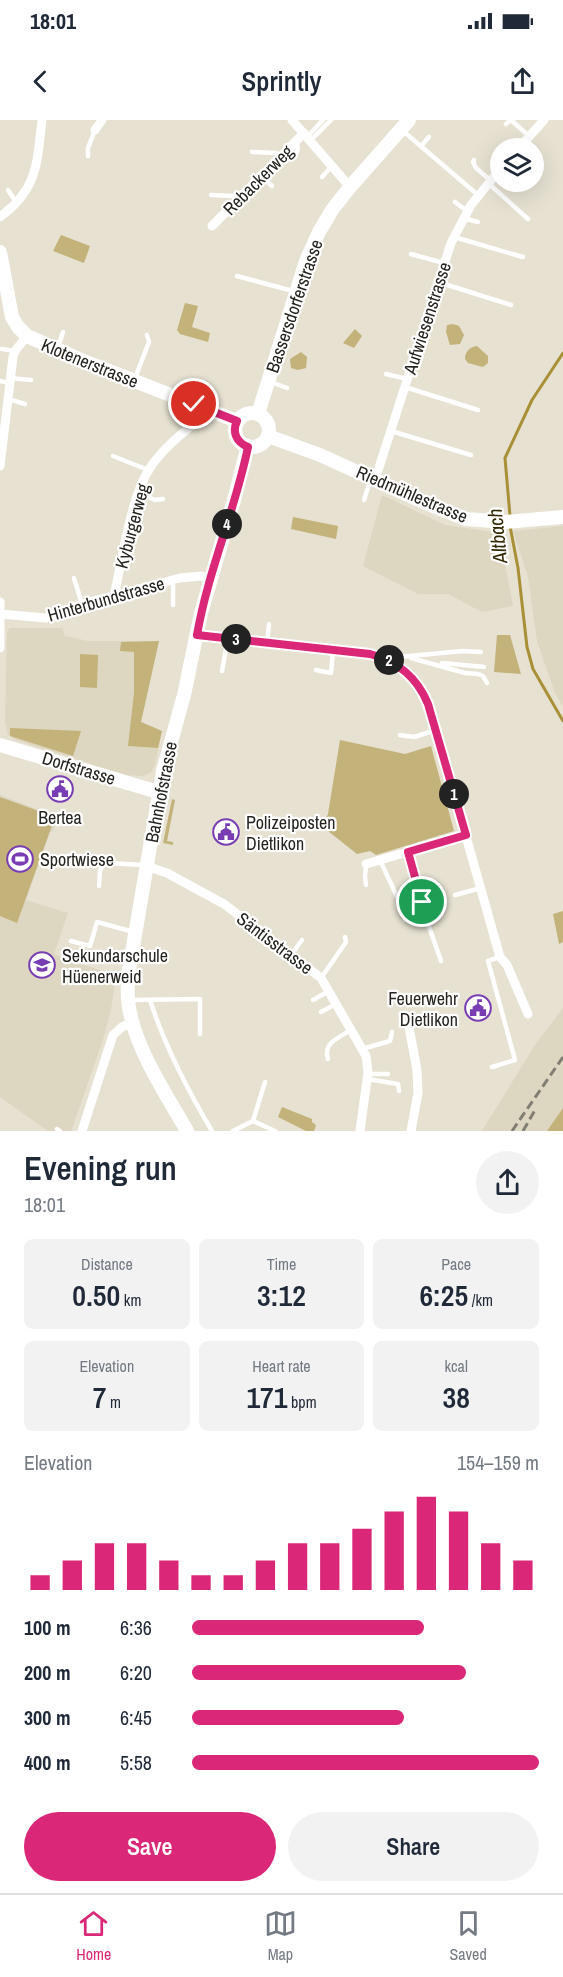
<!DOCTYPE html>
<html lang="en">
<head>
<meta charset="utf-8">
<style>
	:root { --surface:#fff; --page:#f2f2f3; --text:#1f2937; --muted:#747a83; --line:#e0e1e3; --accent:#db2777 }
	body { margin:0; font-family:"Archivo Narrow",sans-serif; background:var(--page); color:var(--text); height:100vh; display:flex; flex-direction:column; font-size:22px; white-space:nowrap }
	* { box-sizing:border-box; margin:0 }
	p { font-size:20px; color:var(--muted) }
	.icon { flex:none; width:33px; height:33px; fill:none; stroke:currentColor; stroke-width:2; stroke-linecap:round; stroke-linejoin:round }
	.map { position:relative; height:1011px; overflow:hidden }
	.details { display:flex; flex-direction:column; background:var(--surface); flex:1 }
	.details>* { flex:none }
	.buttons { position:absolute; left:490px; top:18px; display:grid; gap:12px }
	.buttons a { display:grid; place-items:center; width:54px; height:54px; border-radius:50%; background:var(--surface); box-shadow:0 6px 24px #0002; font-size:30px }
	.pin { position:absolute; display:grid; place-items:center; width:51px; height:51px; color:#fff; margin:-26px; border:3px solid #fff; border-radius:50%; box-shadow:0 2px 6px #0007 }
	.km { position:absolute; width:30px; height:30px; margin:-15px; border-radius:50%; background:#222; color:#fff; font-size:16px; line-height:30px; text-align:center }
	.round { display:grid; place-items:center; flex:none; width:63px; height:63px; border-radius:32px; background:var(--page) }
	.headline { display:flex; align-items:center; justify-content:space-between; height:102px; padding:0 24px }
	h1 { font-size:33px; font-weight:600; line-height:45px }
	.stats { display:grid; grid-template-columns:repeat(3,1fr); gap:9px; height:102px; padding:6px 24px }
	.stats div { display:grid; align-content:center; border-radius:9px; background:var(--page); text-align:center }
	.stats b { font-size:30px; font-weight:600 }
	.stats small { font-size:16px; font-weight:400 }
	.stats p { font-size:16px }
	.chart { height:168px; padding:12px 24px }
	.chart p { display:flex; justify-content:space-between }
	.chart svg { width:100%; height:108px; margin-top:6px; stroke:var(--accent); stroke-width:6 }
	.cta { display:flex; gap:12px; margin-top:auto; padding:12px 24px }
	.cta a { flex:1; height:69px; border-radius:36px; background:var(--accent); color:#fff; font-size:24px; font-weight:600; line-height:69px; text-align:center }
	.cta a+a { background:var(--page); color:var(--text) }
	ul { padding:0 24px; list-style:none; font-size:20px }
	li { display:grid; grid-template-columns:96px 72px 1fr; align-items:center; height:45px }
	li i { height:15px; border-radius:8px; background:var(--accent) }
	.status { display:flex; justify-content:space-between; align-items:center; height:42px; padding:0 30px; background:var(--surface); direction:ltr }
	.status svg { height:16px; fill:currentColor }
	header { display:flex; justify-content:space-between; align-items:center; height:78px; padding:0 24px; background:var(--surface); font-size:27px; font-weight:600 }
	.menu { display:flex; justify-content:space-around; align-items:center; height:84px; border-top:2px solid var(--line); background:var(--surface); font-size:16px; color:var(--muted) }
	.menu a { display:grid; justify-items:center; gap:3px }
	.menu .current { color:var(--accent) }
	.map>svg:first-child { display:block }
	.built { fill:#ddd6c0 }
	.green { fill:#c3b279 }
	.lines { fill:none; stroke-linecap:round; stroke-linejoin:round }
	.stream { stroke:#a99037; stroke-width:3 }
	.lane { stroke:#fff; stroke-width:4.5 }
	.street { stroke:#fff; stroke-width:9 }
	.secondary { stroke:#fff; stroke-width:14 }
	.rail { stroke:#817e74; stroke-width:3; stroke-dasharray:9 4.5; stroke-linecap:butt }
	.route-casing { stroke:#fff; stroke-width:12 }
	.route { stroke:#db2777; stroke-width:8 }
	.labels { text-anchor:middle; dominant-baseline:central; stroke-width:4.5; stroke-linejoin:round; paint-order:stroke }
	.street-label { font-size:18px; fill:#25241e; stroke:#fff }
	.poi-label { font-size:18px; fill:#25241e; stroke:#fff; text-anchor:start }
	.water-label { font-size:20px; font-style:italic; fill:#322801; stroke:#fff }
</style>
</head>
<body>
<div class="status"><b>18:01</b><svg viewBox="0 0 49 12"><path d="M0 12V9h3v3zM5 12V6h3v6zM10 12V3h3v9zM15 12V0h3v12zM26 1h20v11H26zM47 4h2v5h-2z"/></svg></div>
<header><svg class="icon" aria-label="back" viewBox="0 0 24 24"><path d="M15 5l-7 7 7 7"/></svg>Sprintly<svg class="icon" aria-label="share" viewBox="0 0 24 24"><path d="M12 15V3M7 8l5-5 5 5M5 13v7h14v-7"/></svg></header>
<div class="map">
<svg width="563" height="1011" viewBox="0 0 563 1011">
	<rect width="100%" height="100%" fill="#e6e1d1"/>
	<g class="built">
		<path d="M382 375 445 405 499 413 513 486 482 492 448 474H418L363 446Z"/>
		<path d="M563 406V587L555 573 537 521 528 457 513 411Z"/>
		<path d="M10 508H62L65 516 88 521H159L141 602 162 611 155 645 151 652 143 656 126 655 16 620 8 615 6 605H5L7 512Z"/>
		<path d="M0 675 58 697 53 711 50 712 26 780 68 793 54 834 116 856 111 890 103 920 71 1011H48L0 977Z"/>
		<path d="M563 888V988L547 1011H482L535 925Z"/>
	</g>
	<g class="green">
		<path d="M61 115 90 126 84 143 53 131Z"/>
		<path d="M185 183 198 186 192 207 210 213 208 222 180 214 177 210Z"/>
		<path d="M453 204 459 206 464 215 460 224 450 225 446 212 447 205Z"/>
		<path d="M355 209 362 216 354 228 343 223Z"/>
		<path d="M477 226 488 236V243L483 247 468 243 465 239C465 231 470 227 477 226Z"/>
		<path d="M301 232 307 237 306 248 298 250 291 248 290 239Z"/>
		<path d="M293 397 338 406 336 419 291 409Z"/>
		<path d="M497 515H510L521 554 494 552Z"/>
		<path d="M159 521 141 602 162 611 158 628 128 626 134 573V532L120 531 121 522Z"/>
		<path d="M80 534 98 535 97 568 80 567Z"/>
		<path d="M10 608 81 611 73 636 10 616Z"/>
		<path d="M340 620 405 634 431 626 454 711 376 735 370 731 357 734 323 707 331 708V705H323L328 694Z"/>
		<path d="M0 677 55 697 17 803 0 796Z"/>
		<path d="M172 679 175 680 167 721 173 722V725L163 723Z"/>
		<path d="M563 791V822L559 824 553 794Z"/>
		<path d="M282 987 312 999V1002L316 1005 314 1011H306L278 997Z"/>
		<path d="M563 988V1011H547L549 1008Z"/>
	</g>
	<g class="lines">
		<g class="stream">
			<path d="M510 396 505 338 532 280 563 233"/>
			<path d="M510 406 518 448 527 527 533 549 563 601"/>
		</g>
		<g class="lane">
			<path d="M506 4 511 0 529 16"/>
			<path d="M403 11 478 75"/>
			<path d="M307 17 323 0"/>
			<path d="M310 21 331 0"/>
			<path d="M421 26 429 17"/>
			<path d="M252 32 275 33 281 35"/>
			<path d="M88 36V28L95 10"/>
			<path d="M293 38C298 32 299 28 296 21"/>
			<path d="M474 40 473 42 476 48 490 60"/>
			<path d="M261 56 272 66"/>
			<path d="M322 57 331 47"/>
			<path d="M488 63 528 99"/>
			<path d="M8 70 16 82"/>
			<path d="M211 75 233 76 239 79"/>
			<path d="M455 82 467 91"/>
			<path d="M463 98 478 102"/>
			<path d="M454 117 523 137"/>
			<path d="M411 134 444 143"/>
			<path d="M237 156 293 171"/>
			<path d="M438 162 511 185"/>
			<path d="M58 227 63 212"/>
			<path d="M2 229 15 231"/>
			<path d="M386 254 407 259"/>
			<path d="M10 258 31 260"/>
			<path d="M135 258 149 222 147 215"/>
			<path d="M0 261 10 263"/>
			<path d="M271 262 287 268"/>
			<path d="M405 267 478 290"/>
			<path d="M8 279 25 284"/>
			<path d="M391 311 471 335"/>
			<path d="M113 336 148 350"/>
			<path d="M138 373 155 380 163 379"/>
			<path d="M364 380 370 361"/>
			<path d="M74 458 82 484"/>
			<path d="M173 460V485"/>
			<path d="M267 523 269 504"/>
			<path d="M388 538 463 531 481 532"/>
			<path d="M411 538 465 553 478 554 483 556 487 563"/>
			<path d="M442 543 484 547"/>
			<path d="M316 550 331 553 333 531"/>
			<path d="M222 551 228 518"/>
			<path d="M400 615 414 617 436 610"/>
			<path d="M408 732 425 795 441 841"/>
			<path d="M380 740 405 794V800"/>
			<path d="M366 744 365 757 366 765"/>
			<path d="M99 766 100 750 105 743 144 745"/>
			<path d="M455 775 481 768"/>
			<path d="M71 821 90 826 97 802 134 812"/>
			<path d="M291 835 302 820"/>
			<path d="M321 858 346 822 345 817"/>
			<path d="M131 880 200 879V914"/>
			<path d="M150 880C165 927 187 969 212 1011"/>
			<path d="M313 880 329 871"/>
			<path d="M321 892 336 884"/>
			<path d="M362 929 390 921 392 912"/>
			<path d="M328 939C322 923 340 917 351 910"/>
			<path d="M492 947 515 940 488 841 500 837"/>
			<path d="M368 954H388"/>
			<path d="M367 959 398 964 399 971"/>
			<path d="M253 1001 265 962"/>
			<path d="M57 1009 60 1011"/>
			<path d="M233 1011 253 1001 275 1011"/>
		</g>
		<g class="street">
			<path d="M292 0 350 67"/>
			<path d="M95 10 102 0"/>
			<path d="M519 28 544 0"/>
			<path d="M0 97C38 69 37 43 42 0"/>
			<path d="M212 106 304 13"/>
			<path d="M0 346 13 237 15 231 27 216"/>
			<path d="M375 360 451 123 471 85 501 48"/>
			<path d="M114 476C122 441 131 376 150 348 165 325 189 308 210 291"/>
			<path d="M0 482V528"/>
			<path d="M0 494 46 498 82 484 180 458 201 456 210 458"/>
			<path d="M197 515 370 534C413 544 424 572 436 610L500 837 507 845 528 894"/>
			<path d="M366 744 466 715"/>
			<path d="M146 746 167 753 224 784 321 858 366 936 368 952 360 1011"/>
			<path d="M409 907 417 950 418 973 411 1011"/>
			<path d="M82 1011 113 915 122 907 132 903"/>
		</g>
		<g class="secondary">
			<path d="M0 132 12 197 18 207 27 216 81 240 237 301"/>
			<circle cx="252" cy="310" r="17"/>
			<path d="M258 294 306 141 319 112 332 90 350 67 409 0"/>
			<path d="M268 316 320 335 428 384 466 399 505 402 563 397"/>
			<path d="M0 625 158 672"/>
			<path d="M187 1011C168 977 140 936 131 897 127 882 127 866 129 850L163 651 184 575 201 493 234 380 248 326"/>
		</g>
		<g class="rail">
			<path d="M512 1011 563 937"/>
			<path d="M523 1011 535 990"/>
		</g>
	</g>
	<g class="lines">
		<g class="route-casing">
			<path id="route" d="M194 284 237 301C232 312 236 322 248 327 235 391 208 451 197 515L370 534C397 541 417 557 428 584L466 715 408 732 422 782"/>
		</g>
		<use href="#route" class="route"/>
	</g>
	<defs>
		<g id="civic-ring" transform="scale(1.35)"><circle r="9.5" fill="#fff" stroke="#783db3" stroke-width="1.5"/><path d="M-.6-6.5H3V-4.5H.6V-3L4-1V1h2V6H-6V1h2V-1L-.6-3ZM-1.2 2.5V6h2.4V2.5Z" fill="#783db3"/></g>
		<g id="stadium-ring" transform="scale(1.35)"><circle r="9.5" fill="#fff" stroke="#783db3" stroke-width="1.5"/><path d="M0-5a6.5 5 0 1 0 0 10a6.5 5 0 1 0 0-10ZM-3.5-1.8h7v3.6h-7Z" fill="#783db3"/></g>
		<g id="school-ring" transform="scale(1.35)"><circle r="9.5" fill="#fff" stroke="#783db3" stroke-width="1.5"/><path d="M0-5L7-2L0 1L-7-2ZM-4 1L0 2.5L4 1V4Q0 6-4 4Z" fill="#783db3"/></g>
	</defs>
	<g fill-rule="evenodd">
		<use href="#civic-ring" x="60" y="669"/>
		<use href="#civic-ring" x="226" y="712"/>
		<use href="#stadium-ring" x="20" y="739"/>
		<use href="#school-ring" x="42" y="845"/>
		<use href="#civic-ring" x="478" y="888"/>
	</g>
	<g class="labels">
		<g class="street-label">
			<text transform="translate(258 60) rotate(-45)">Rebackerweg</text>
			<text transform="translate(294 186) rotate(-71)">Bassersdorferstrasse</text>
			<text transform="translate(427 198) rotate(-72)">Aufwiesenstrasse</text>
			<text transform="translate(90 243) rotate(22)">Klotenerstrasse</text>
			<text transform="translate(412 374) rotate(23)">Riedmühlestrasse</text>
			<text transform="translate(132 406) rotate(-75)">Kyburgerweg</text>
			<text transform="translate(106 479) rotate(-16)">Hinterbundstrasse</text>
			<text transform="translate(79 648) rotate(17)">Dorfstrasse</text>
			<text transform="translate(161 672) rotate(-79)">Bahnhofstrasse</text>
			<text transform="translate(275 823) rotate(37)">Säntisstrasse</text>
		</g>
		<g class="poi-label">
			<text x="60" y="697" text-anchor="middle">Bertea</text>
			<text x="246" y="702">Polizeiposten<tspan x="246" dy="21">Dietlikon</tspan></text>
			<text x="40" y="739">Sportwiese</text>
			<text x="62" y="835">Sekundarschule<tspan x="62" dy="21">Hüenerweid</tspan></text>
			<text x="458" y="878" text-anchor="end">Feuerwehr<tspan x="458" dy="21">Dietlikon</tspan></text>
		</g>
		<g class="water-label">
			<text transform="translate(497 416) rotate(-96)">Altbach</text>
		</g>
	</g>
</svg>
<div class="buttons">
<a><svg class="icon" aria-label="layers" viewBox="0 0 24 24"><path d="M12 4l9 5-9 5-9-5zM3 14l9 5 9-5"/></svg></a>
</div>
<div class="pin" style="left:422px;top:782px;background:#1e9e55"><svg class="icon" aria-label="arrive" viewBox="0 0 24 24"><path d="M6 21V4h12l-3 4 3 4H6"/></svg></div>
<div class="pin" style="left:194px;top:284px;background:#d93025"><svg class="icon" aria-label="check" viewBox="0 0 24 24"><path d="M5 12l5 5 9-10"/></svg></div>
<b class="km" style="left:454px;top:674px">1</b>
<b class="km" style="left:389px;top:540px">2</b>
<b class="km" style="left:236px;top:519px">3</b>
<b class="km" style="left:227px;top:404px">4</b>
</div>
<section class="details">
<div class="headline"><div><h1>Evening run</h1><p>18:01</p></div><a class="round"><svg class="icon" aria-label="share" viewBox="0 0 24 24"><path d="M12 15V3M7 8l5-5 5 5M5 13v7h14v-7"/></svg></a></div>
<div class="stats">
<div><p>Distance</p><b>0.50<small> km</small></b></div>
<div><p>Time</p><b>3:12</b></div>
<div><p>Pace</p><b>6:25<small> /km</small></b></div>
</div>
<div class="stats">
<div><p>Elevation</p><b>7<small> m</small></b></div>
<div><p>Heart rate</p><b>171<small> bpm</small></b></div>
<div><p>kcal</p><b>38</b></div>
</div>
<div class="chart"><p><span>Elevation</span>154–159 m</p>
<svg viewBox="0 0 160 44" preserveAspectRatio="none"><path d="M5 44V38M15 44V32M25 44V25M35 44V25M45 44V32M55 44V38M65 44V38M75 44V32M85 44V25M95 44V25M105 44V19M115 44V12M125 44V6M135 44V12M145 44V25M155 44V32"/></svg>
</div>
<ul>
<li><b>100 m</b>6:36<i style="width:67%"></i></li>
<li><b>200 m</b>6:20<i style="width:79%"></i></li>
<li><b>300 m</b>6:45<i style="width:61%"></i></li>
<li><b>400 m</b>5:58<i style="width:100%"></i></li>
</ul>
<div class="cta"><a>Save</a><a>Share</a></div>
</section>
<nav class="menu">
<a class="current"><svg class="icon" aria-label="home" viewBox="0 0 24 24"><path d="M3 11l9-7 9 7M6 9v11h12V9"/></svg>Home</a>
<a><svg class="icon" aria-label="map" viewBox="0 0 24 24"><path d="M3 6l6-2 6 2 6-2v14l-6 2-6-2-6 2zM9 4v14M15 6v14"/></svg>Map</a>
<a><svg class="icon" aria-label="saved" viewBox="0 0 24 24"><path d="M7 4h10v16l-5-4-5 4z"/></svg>Saved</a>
</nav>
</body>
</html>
